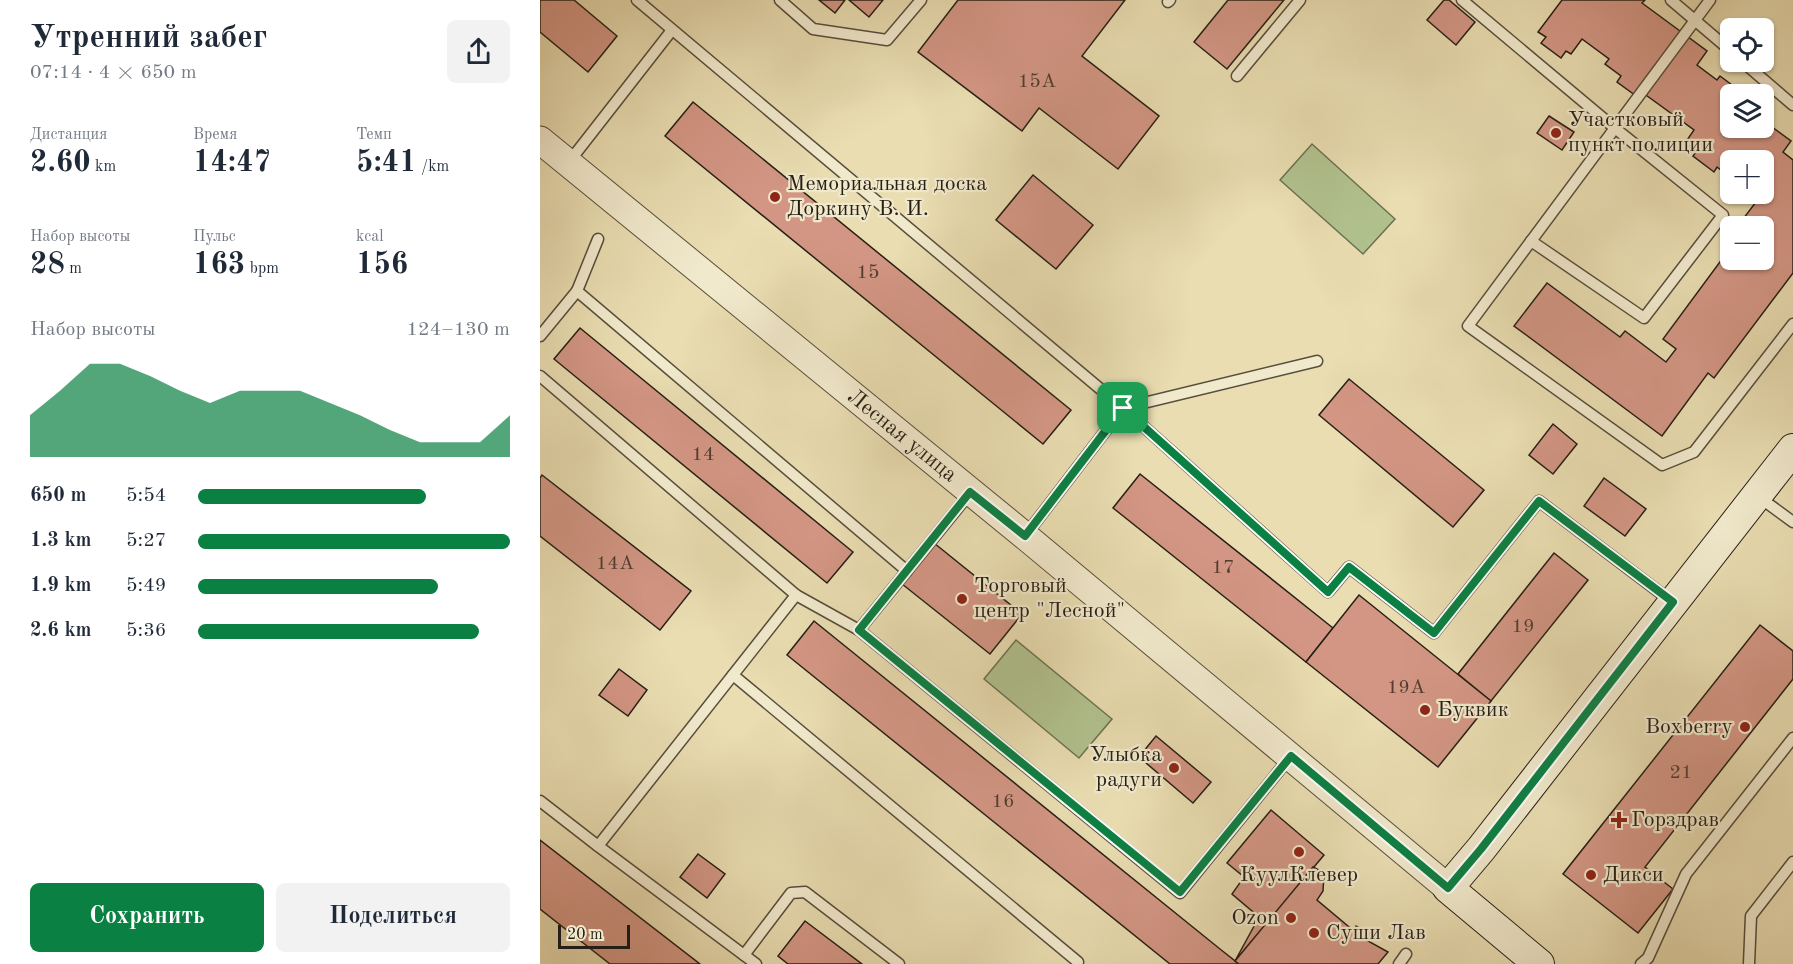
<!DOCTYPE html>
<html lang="ru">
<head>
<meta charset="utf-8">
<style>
	:root { --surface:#fff; --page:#f2f2f3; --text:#1f2937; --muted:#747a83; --accent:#0b8043 }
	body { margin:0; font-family:"Old Standard TT",serif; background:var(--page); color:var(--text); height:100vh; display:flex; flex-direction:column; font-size:22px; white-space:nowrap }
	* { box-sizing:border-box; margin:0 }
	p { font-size:20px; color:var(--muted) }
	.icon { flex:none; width:33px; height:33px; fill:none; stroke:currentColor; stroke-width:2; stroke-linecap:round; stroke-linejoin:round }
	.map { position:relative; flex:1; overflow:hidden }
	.side { display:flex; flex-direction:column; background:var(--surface); width:540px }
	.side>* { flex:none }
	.buttons { position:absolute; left:1180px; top:18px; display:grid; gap:12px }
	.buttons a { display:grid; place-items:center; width:54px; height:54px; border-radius:9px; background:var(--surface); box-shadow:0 2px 4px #0004; font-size:30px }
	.scale { position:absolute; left:18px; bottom:15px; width:72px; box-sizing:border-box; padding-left:6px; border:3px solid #261f15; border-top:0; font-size:16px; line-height:21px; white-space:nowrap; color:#261f15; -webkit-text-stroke:4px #f1e9cc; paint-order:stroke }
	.pin { position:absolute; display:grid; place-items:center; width:51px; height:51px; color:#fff; margin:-26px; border-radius:12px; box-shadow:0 3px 9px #0006 }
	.round { display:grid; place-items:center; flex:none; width:63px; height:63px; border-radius:9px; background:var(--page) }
	.headline { display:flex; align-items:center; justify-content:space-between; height:102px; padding:0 30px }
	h1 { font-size:33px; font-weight:700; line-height:45px }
	.stats { display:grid; grid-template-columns:repeat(3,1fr); gap:9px; height:102px; padding:6px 30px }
	.stats div { display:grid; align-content:center }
	.stats b { font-size:30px; font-weight:700 }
	.stats small { font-size:16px; font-weight:400 }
	.stats p { font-size:16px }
	.chart { height:168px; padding:12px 30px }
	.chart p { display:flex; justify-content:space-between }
	.chart svg { width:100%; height:108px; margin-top:6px; fill:var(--accent); opacity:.7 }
	.action { display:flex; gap:12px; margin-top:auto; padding:12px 30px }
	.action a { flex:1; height:69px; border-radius:9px; background:var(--accent); color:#fff; font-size:24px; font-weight:700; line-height:69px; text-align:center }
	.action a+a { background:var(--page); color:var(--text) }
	ul { padding:0 30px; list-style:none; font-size:20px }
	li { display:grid; grid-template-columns:96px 72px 1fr; align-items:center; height:45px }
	li i { height:15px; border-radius:8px; background:var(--accent) }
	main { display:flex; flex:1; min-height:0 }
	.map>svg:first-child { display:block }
	.green { fill:#b1c28f; stroke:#6c7052; stroke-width:1.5 }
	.building { fill:#d39684; stroke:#261f15; stroke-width:1.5 }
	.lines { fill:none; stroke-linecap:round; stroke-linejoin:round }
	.service-casing { stroke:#574e3c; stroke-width:13 }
	.tertiary-casing { stroke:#574e3c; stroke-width:29 }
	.secondary-casing { stroke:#261f15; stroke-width:32 }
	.service { stroke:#f1e9cc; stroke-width:10 }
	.tertiary { stroke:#f1e9cc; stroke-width:27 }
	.secondary { stroke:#f1e9cc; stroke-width:30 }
	.route-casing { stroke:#fff; stroke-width:12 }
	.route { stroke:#0b8043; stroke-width:8 }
	.poi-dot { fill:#8f2418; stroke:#f1e9cc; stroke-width:2 }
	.labels { text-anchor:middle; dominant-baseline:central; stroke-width:4.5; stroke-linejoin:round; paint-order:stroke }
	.number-label { font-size:20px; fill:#513d31 }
	.poi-label { font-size:22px; fill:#261f15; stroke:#f1e9cc; text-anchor:start }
	.street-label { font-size:22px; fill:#261f15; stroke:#f1e9cc }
</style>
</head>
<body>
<main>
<section class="side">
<div class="headline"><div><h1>Утренний забег</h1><p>07:14 · 4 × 650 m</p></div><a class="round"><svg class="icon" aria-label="share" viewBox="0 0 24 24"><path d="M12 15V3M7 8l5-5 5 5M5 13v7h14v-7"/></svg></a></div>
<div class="stats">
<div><p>Дистанция</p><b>2.60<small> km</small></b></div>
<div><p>Время</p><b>14:47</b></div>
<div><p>Темп</p><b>5:41<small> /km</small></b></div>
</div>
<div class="stats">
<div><p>Набор высоты</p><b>28<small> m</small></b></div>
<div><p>Пульс</p><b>163<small> bpm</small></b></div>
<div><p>kcal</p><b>156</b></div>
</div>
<div class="chart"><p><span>Набор высоты</span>124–130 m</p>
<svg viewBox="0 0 160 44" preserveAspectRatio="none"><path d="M0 44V27L10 17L20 6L30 6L40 11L50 17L60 22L70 17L80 17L90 17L100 22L110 27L120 33L130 38L140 38L150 38L160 27V44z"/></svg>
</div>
<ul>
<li><b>650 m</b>5:54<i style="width:73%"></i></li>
<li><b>1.3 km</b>5:27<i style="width:100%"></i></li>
<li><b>1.9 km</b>5:49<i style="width:77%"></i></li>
<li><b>2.6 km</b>5:36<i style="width:90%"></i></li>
</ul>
<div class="action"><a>Сохранить</a><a>Поделиться</a></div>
</section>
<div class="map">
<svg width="1253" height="964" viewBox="0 0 1253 964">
	<rect width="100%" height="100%" fill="#e9ddb1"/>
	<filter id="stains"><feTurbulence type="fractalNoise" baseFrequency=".00333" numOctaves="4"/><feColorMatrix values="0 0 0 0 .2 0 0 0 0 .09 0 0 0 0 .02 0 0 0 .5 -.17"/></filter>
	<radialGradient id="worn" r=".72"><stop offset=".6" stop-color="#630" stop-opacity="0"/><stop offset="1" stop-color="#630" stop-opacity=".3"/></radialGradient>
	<g class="green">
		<path d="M772 144 855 219 823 254 740 180Z"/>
		<path d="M476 640 572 719 539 758 444 679Z"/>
	</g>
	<g class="building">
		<path d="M0 0H34L77 36 48 72 0 32Z"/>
		<path d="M279 0H305L295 13Z"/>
		<path d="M309 0H343L329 17Z"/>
		<path d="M418 0H585L542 56 619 116 578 169 499 108 482 131 378 52Z"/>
		<path d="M688 0H744L687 69 654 42Z"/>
		<path d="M904 0H909L935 22 916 45 887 20Z"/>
		<path d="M1022 0H1105L1102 3 1167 51 1157 65 1177 80 1180 76 1204 94H1191V128H1224V121L1251 141 1243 152 1253 160V273L1174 378 1168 373 1122 436 974 326 1007 283 1080 337 1085 331 1126 362 1136 349 1123 339 1191 247V260H1224V226H1204L1200 223 1222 194H1224V160H1191V178L1177 167 1174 172 1153 156 1157 151 1145 143 1154 130 1103 93 1099 98 1077 82 1081 76 1065 64 1069 59 1042 39 1031 54 1026 51 1021 58 1001 43 1006 37 998 32Z"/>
		<path d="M153 102 531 410 503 444 125 136Z"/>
		<path d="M1009 116 1034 132 1022 150 997 133Z"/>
		<path d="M493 175 553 225 516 269 456 220Z"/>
		<path d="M40 328 313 552 287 583 14 359Z"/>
		<path d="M809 379 944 490 913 527 779 415Z"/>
		<path d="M1013 424 1037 444 1013 474 989 455Z"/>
		<path d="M600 474 793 628 766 662 573 508Z"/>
		<path d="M2 475 151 591 120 630 0 536V478Z"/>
		<path d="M1064 478 1106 509 1085 536 1044 506Z"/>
		<path d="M394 543 482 614 450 654 362 584Z"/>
		<path d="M1014 553 1048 580 951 701 918 674Z"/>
		<path d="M819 595 951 701 898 767 766 662Z"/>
		<path d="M274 621 680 949 699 964H630L247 655Z"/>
		<path d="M1220 625 1253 651V679L1105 867 1133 889 1098 933 1023 874Z"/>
		<path d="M79 669 107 690 88 716 59 695Z"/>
		<path d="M616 736 671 782 653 803 599 757Z"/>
		<path d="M731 810 784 855 695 961 719 917 692 894 704 877 687 863Z"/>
		<path d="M0 840 160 964H70L0 909Z"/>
		<path d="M158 854 185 874 167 898 140 877Z"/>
		<path d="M773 867 784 873 783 891 777 900 814 931 816 926 831 934 828 941 848 952 838 964H699L695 961Z"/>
		<path d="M265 921 322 964H248L238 956Z"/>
	</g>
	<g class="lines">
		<g class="service-casing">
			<g id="service">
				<path d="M97 0 583 408 788 592 809 567 894 633 999 501 1131 601"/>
				<path d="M240 0 273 29 347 40 381 0"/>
				<path d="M922 0 1076 129 1183 215 1104 318 991 241"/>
				<path d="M1131 0 1191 51"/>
				<path d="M1170 0 928 326 1122 465 1154 452 1253 324"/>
				<path d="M628 2 630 0"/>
				<path d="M1203 62 1253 105"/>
				<path d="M697 76 760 0"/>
				<path d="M29 162 132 30"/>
				<path d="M37 291 58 239"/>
				<path d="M0 336 37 291 367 571"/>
				<path d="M0 376 256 595 319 630 640 893 751 756"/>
				<path d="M1219 497 1253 522"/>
				<path d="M485 536 583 408 777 361"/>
				<path d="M319 630 430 493"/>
				<path d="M193 675 538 962"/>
				<path d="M0 801 58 846 216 964"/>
				<path d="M58 846 256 595"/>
				<path d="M204 955 251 893 265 892 359 964"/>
				<path d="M859 964 866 954"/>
				<path d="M1101 964 1108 958 1146 874 1253 738"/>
				<path d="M1209 964 1211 916 1253 862"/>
			</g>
		</g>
		<g class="tertiary-casing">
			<path id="tertiary" d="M0 140 485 536 908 888"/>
		</g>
		<g class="secondary-casing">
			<path id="secondary" d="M999 964 908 888 941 849 1253 449"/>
		</g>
		<use href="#service" class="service"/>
		<use href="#tertiary" class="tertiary"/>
		<use href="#secondary" class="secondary"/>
	</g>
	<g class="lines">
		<g class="route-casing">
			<path id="route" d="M583 408 788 592 809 567 894 633 999 501 1133 602 941 849 908 888 751 756 640 892 319 630 430 492 485 536Z"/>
		</g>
		<use href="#route" class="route"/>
	</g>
	<g class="poi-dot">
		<circle cx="1016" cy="133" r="6"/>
		<circle cx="235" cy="197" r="6"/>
		<circle cx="422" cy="599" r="6"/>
		<circle cx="885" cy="710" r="6"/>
		<circle cx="1205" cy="727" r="6"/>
		<circle cx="634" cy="768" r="6"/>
		<path d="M1076 811h6v6h6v6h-6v6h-6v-6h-6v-6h6z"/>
		<circle cx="759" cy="852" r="6"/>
		<circle cx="1051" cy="875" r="6"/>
		<circle cx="751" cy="918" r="6"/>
		<circle cx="774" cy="933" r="6"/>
	</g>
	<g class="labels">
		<g class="number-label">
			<text x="497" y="82">15А</text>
			<text x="328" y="273">15</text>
			<text x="163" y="455">14</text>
			<text x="75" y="564">14А</text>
			<text x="683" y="568">17</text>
			<text x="983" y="627">19</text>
			<text x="866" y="688">19А</text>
			<text x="1141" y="773">21</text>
			<text x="463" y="802">16</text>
		</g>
		<g class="poi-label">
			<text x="1028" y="120">Участковый<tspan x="1028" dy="25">пункт полиции</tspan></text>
			<text x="247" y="184">Мемориальная доска<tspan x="247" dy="25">Доркину В. И.</tspan></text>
			<text x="434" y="586">Торговый<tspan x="434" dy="25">центр "Лесной"</tspan></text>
			<text x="897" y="710">Буквик</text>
			<text x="1193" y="727" text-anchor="end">Boxberry</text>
			<text x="622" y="755" text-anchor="end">Улыбка<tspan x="622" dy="25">радуги</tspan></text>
			<text x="1091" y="820">Горздрав</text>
			<text x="759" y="875" text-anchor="middle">КуулКлевер</text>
			<text x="1063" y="875">Дикси</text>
			<text x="739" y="918" text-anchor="end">Ozon</text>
			<text x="786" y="933">Суши Лав</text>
		</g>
		<g class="street-label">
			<text transform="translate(362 436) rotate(39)">Лесная улица</text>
		</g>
	</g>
	<rect width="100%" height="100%" filter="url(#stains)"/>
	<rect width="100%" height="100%" fill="url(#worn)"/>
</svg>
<div class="buttons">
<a><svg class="icon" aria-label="locate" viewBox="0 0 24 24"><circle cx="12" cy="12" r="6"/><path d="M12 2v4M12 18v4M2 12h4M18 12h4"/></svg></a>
<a><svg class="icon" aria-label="layers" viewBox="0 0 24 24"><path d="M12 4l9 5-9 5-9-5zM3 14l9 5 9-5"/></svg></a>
<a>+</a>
<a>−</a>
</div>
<div class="scale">20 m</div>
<div class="pin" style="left:583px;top:408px;background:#1e9e55"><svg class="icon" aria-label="arrive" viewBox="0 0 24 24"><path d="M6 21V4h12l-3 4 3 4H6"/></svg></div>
</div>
</main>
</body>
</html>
